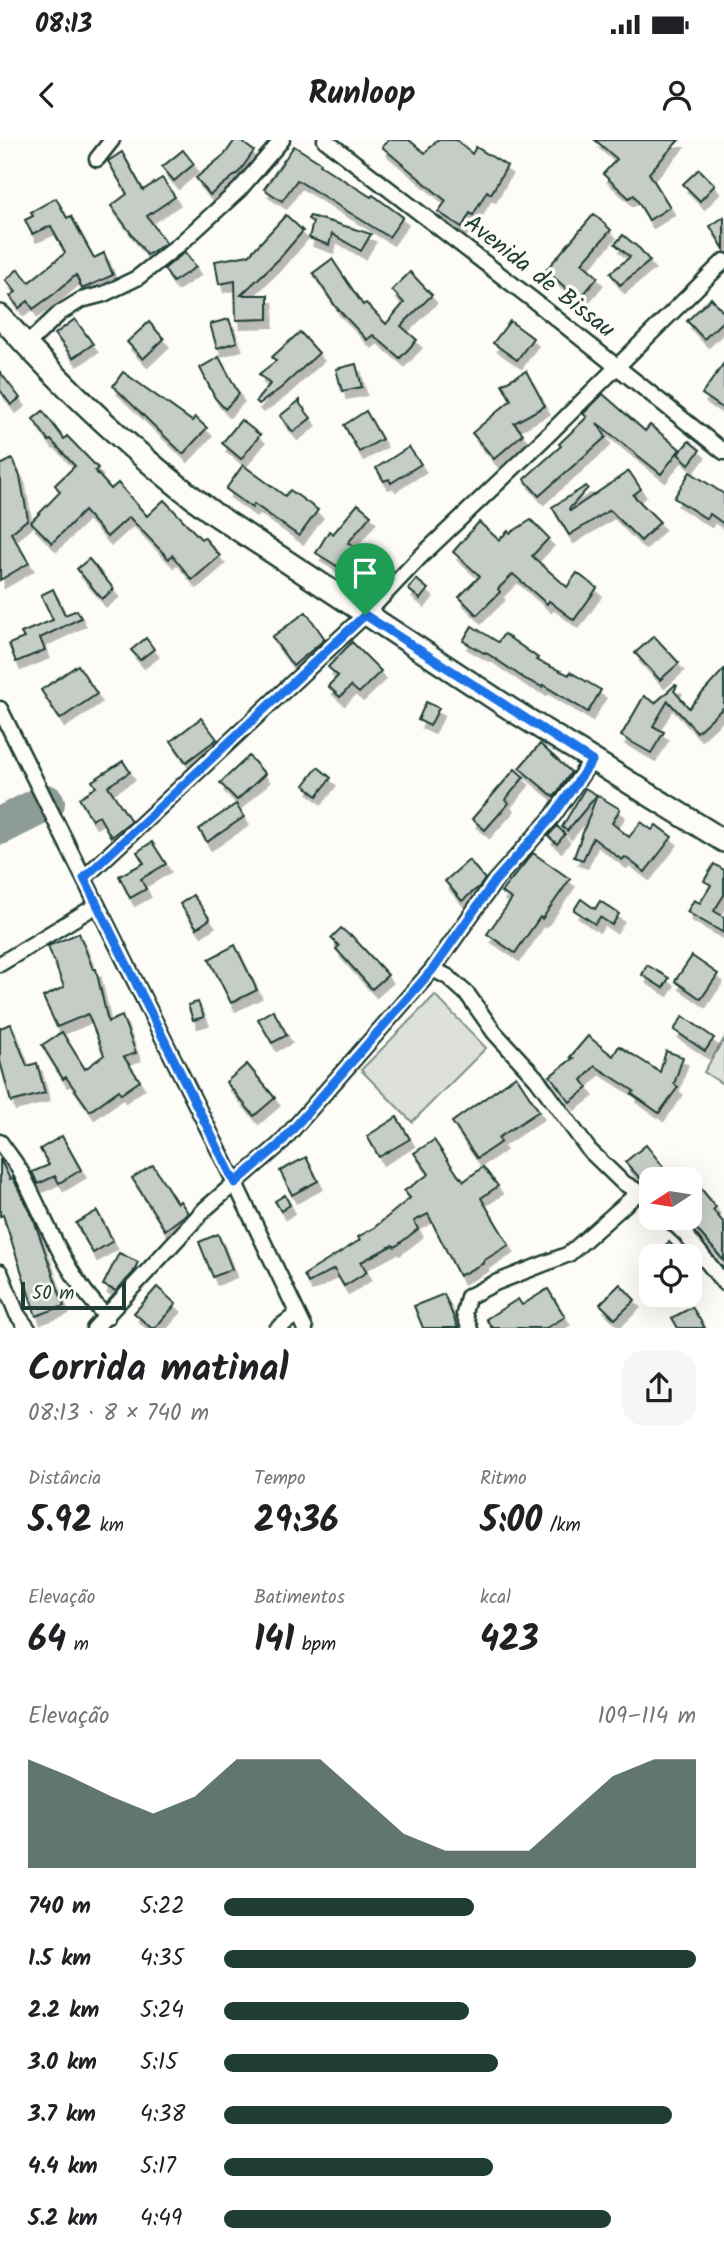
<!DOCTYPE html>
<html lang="pt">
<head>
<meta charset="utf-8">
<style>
	:root { --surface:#fff; --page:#f6f6f6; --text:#202124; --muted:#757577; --accent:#1f3d34 }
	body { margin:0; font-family:Kalam,sans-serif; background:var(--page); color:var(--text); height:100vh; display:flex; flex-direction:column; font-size:26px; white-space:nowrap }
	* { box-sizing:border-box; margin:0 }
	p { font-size:23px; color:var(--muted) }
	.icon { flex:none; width:38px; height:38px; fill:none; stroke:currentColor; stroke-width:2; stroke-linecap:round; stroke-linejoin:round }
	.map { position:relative; height:1188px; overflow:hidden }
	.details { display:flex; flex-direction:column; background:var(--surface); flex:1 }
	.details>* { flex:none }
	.needle { width:46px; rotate:258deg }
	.fabs { position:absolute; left:639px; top:1027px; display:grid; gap:14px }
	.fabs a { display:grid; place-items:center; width:63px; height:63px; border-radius:14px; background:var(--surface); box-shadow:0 7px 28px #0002; font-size:35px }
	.scale { position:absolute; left:21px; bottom:18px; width:105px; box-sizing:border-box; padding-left:7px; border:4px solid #1f3d34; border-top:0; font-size:19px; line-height:24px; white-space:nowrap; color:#1f3d34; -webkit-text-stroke:5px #fdfcf7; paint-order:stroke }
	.pin { position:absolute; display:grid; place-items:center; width:60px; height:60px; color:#fff; margin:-72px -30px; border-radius:50% 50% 50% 0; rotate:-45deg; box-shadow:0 0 7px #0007 }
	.pin .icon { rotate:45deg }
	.round { display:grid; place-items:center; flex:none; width:74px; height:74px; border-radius:21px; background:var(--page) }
	.summary { display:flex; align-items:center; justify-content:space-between; height:119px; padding:0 28px }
	h1 { font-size:38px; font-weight:700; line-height:52px }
	.figures { display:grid; grid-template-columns:repeat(3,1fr); gap:10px; height:119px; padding:7px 28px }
	.figures div { display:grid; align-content:center }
	.figures b { font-size:35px; font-weight:700 }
	.figures small { font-size:19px; font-weight:400 }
	.figures p { font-size:19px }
	.chart { height:196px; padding:14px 28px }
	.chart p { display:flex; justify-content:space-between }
	.chart svg { width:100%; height:126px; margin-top:7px; fill:var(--accent); opacity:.7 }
	ul { padding:0 28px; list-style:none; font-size:23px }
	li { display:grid; grid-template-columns:112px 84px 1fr; align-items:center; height:52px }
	li i { height:18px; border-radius:9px; background:var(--accent) }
	.status { display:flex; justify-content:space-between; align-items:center; height:49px; padding:0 35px; background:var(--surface); direction:ltr }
	.status svg { height:19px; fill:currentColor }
	header { display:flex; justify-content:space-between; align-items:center; height:91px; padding:0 28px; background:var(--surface); font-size:32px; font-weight:700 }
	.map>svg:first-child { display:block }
	.green { fill:#dde0db; stroke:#7e8e88; stroke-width:2 }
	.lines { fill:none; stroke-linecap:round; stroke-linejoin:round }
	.taxiway { stroke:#8e9c96; stroke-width:38 }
	.building { fill:#c6cdc7; stroke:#1f3d34; stroke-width:2; filter:url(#shadow) }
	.minor-casing { stroke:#1f3d34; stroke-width:19 }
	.primary-casing { stroke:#1f3d34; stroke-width:26 }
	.minor { stroke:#fdfcf7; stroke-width:14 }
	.primary { stroke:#fdfcf7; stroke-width:21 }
	.route-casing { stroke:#fff; stroke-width:14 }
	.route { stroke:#1a73e8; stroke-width:9 }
	.labels { text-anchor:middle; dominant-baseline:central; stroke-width:7; stroke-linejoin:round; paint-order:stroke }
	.street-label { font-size:24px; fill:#1f3d34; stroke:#fdfcf7 }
</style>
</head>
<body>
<div class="status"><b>08:13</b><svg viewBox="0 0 49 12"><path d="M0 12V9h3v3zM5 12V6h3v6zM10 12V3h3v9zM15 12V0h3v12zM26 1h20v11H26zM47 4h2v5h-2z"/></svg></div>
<header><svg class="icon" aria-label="back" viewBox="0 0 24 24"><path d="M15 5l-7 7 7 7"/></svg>Runloop<svg class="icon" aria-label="person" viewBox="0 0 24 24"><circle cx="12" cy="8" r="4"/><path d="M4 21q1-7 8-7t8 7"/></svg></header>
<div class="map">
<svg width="724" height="1189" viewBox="0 0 724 1189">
	<defs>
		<filter id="shadow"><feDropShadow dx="4.5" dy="8" stdDeviation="0" flood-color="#0004"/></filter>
	</defs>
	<rect width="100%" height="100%" fill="#fdfcf7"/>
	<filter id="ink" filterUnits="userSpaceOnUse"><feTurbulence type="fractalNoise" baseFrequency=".0143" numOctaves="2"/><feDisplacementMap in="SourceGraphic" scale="14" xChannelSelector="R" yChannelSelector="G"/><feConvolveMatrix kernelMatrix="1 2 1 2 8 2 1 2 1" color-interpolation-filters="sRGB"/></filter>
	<g filter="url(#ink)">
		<g class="green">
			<path d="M435 855 486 908 412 982 361 930Z"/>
			<path d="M724 899V945L704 932Z"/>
		</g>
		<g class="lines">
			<path class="taxiway" d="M0 686 46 663"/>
		</g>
		<g class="building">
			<path d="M235 0H239L254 11 239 32 210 55 196 38 225 14Z"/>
			<path d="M388 0H409L425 13 437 0H457L472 14 476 7 507 26 491 54 487 51 473 75 470 73 462 87 438 72 446 61 382 7Z"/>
			<path d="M595 0H679L649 33 670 67 649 80 634 55 629 58 603 34 617 19Z"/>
			<path d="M294 6 321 23 320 25 371 57 373 55 403 77 389 97 297 40 282 61 264 49Z"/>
			<path d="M183 10 194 24 174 41 162 27Z"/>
			<path d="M122 12 143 50 162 38 175 57 147 76 166 103 147 115 111 66 127 54 108 21Z"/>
			<path d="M699 29 715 45 700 61 683 44Z"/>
			<path d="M56 58 67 78 71 76 94 118 104 113 113 135 82 149 76 135 54 154 33 169 28 161 19 168 10 156 16 152 6 140 18 129 29 142 65 113 51 86 32 94 25 80 33 76 31 72Z"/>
			<path d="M594 74 611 90 582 123 598 137 579 160 546 130Z"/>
			<path d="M286 75 303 91 279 119 241 155H268V179L236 180 235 141 219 144 215 121 249 115Z"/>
			<path d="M310 76 335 83 371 94 361 111 332 94 329 105 309 98 313 82 308 79Z"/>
			<path d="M724 77V109L710 86Z"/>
			<path d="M623 95 640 109 650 121 620 145 610 133 630 117 615 104Z"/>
			<path d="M185 112 196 127 173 142 164 129Z"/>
			<path d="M332 119 363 165 366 163 386 184 404 163 392 150 410 132 432 155 401 186 417 200 400 218 373 195 367 200 336 167 313 133Z"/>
			<path d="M711 158 724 173V180L704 199 687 181Z"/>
			<path d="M75 179 93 204 73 218 55 194Z"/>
			<path d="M229 179 237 202 217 208 210 184Z"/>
			<path d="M510 181 533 198 517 220 493 203Z"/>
			<path d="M149 182 164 199 143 219 127 202Z"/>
			<path d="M300 192 319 213 281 248 259 264 256 261 270 244 259 234 276 221 272 217Z"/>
			<path d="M219 217 239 254 225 269 215 258 200 228Z"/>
			<path d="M724 223V269L702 254Z"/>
			<path d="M356 224 362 247 342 251 336 229Z"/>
			<path d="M526 231 545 266 514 283 523 294 494 319 472 293 511 260 502 244Z"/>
			<path d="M0 232 20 258 11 265 0 250Z"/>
			<path d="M123 232 192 281 195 277 207 288 183 314 113 246Z"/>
			<path d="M603 254 645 291 650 285 680 309 661 334 597 283 606 297 539 356 524 339 561 306 559 304 587 277 583 274Z"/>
			<path d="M300 260V264L311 278 293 292 280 276Z"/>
			<path d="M43 271 64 299 67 296 98 328 95 331 111 349 118 343 147 376 164 360 201 399 204 397 220 416 192 440 172 415 169 419 129 377 107 397 84 371 52 403 31 382 60 352 55 345 75 326 51 300 49 301 33 279Z"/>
			<path d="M366 271 382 299 359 312 344 285Z"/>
			<path d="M241 280 260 295 241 319 222 303Z"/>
			<path d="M689 301 700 310 689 324 678 314Z"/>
			<path d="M409 307 421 324 391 343 389 339 384 341 376 328Z"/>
			<path d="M12 319 20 336 28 379 11 393 29 423 0 440V325Z"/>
			<path d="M243 325 285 356 290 350 318 370 299 396 254 364 252 368 226 349Z"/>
			<path d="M629 331 641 349 633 355 660 382 641 401 610 370 569 395 552 367 586 346 588 348 569 369 570 371Z"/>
			<path d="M690 332 724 354V384L710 374 707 379 674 358Z"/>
			<path d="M358 364 371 375 348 403 367 415 369 413 384 428 365 445 347 427 345 431 316 413 329 391 333 394Z"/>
			<path d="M531 380 549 398 532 416 567 447 577 433 597 448 574 480 549 461 547 464 513 434 498 449 500 452 477 475 459 457 480 436 453 412 479 382 499 400 508 391 510 393Z"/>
			<path d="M89 419 114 449 102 459 77 429Z"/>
			<path d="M416 439 428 449 420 459 408 449Z"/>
			<path d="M53 449 65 475 77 470 81 478 40 498 45 510 16 522 9 504 24 498 21 493 53 480 41 455Z"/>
			<path d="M306 472 325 499 293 526 272 497Z"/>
			<path d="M472 486 498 502 504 494 538 518 536 520 569 535 570 532 601 550 588 572 543 545 542 547 525 539 485 512 484 513 463 501Z"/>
			<path d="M654 496 679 523 660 540 635 513Z"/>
			<path d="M146 498 154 509 140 520 131 510Z"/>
			<path d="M352 502 381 531 359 553 351 546 340 557 328 546 338 536 328 527Z"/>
			<path d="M78 525 97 554 60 579 41 550Z"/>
			<path d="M724 529V567L697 592 668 561 653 586 664 592 651 613 621 596 644 556 655 563 675 545 677 546 674 551 689 568Z"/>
			<path d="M426 562 439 568 430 586 418 580Z"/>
			<path d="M201 578 217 599 186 622 171 601Z"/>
			<path d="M540 604 571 632 554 657 519 628Z"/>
			<path d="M249 616 265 634 237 660 220 643Z"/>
			<path d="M123 621 130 632 108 646 131 681 111 697 99 676 92 680 79 658 96 647 92 641Z"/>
			<path d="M318 627 331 638 317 656 304 645Z"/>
			<path d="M515 629 524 637 505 660 509 663 485 690 472 679Z"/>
			<path d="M585 648 597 655 567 691 562 687Z"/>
			<path d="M597 655 620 669 612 683 629 697 641 682 652 690 656 685 672 697 645 732 625 717 622 720 593 698 583 720 574 717Z"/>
			<path d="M236 664 244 677 207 702 199 689Z"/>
			<path d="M557 686 565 694 557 704 548 696Z"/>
			<path d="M152 702 166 724 141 739 146 749 130 758 119 736 144 723 137 712Z"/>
			<path d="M533 713 570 739 542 779 540 777 515 813 487 794 512 759 501 752Z"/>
			<path d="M469 720 485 739 480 746 462 761 445 741Z"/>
			<path d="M714 724 724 730V755L714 771 724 777V793L687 772 694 760 700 763 711 745 704 741Z"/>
			<path d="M193 755 210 779 197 788 180 764Z"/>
			<path d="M581 759 595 769 600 761 619 774 612 785 600 777 595 784 574 770Z"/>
			<path d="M341 788 350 796 351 795 388 835 372 849 336 809 339 806 331 798Z"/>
			<path d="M79 793 93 829H96L108 882 122 876 136 913 124 917 140 941 121 954 119 950 90 971 66 937 63 939 42 905 62 892 85 929 104 915 88 874 57 887 43 857 64 847 48 806Z"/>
			<path d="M235 805 257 850 231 863 209 819Z"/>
			<path d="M692 816 718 834 701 859 675 841Z"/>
			<path d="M647 825 669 838 663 848 642 835Z"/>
			<path d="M198 862 204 877 193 880 188 865Z"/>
			<path d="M273 870 287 895 272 903 258 879Z"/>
			<path d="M683 876 714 898 705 911 674 890Z"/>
			<path d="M11 884 27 926 37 923 45 953 11 962 0 921V888Z"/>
			<path d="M588 896 613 916 619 906 660 932 666 911 683 917 674 944 678 947 659 973 632 954 634 951 595 926 582 940 588 948 570 962 550 936 573 918 570 917Z"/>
			<path d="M247 924 275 958 254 976 226 942Z"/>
			<path d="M516 936 539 971 498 998 501 1002 477 1018 452 982Z"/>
			<path d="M397 977 410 999 379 1017 367 996Z"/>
			<path d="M62 996 81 1030 59 1043 55 1036 38 1044 32 1032 49 1025 40 1009Z"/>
			<path d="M434 1000 460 1038 461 1037 464 1041 483 1027 498 1046 481 1058 509 1105 483 1121 484 1123 459 1136 428 1074 414 1081 418 1089 395 1107 393 1105 361 1122 367 1132 344 1146 334 1129 308 1143 304 1135 360 1100 358 1097 375 1087 410 1058 404 1051 429 1034 414 1013Z"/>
			<path d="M646 1005 674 1040H651V1050L625 1022Z"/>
			<path d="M306 1017 318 1041 292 1055 280 1031Z"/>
			<path d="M0 1019 10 1039 13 1038 35 1083 64 1166 36 1176 3 1075 0 1076Z"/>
			<path d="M153 1025 177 1063 180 1061 188 1073 165 1090 132 1038Z"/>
			<path d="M690 1035 716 1067 713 1070 724 1083V1121L694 1086 692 1088 690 1085Z"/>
			<path d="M285 1055 290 1065 281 1071 275 1061Z"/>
			<path d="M97 1071 113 1101 93 1113 76 1083Z"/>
			<path d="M218 1094 232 1129 213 1137 199 1102Z"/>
			<path d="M669 1102 682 1116H654Z"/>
			<path d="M119 1113 138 1122 133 1133 116 1151 103 1145Z"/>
			<path d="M620 1144 635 1160 615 1179 600 1164Z"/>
			<path d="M157 1147 176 1164 155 1188H151L134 1173Z"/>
			<path d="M548 1149 565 1177 546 1188H492L486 1179 518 1159 522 1165Z"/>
			<path d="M444 1154 458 1188H423L414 1166Z"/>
			<path d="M692 1167 705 1188H678L672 1178Z"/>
		</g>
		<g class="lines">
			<g class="minor-casing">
				<g id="minor">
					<path d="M325 0 533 160 724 312"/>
					<path d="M97 19 112 0"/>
					<path d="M26 205 60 173 81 160 104 154 137 138 181 103 239 50 282 0"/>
					<path d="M0 569 235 1043 305 1189"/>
					<path d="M84 738 365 475 420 417 550 293 724 121"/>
					<path d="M0 824 97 765"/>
					<path d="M433 829 448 837 468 855 494 892 537 939 589 1010 622 1042 639 1052 651 1063"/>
					<path d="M0 1002C8 1014 18 1025 24 1038 49 1087 67 1138 107 1177"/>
					<path d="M668 1078 685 1094 724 1143"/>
					<path d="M0 1132 17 1174 28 1189"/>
					<path d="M94 1189 205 1069 279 1005 433 829 495 741 553 676 591 621"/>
					<path d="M277 1189 297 1174"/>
					<path d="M470 1189 464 1174 468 1157 495 1143 569 1114 639 1052"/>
				</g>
			</g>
			<g class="primary-casing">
				<path id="primary" d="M0 176C65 249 134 314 213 373L512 570 724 701"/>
			</g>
			<use href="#minor" class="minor"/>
			<use href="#primary" class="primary"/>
		</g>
	</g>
	<g class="lines" filter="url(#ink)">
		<g class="route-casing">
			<path id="route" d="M365 475 592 621 553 676 495 741 433 829 279 1005 235 1043 84 738Z"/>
		</g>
		<use href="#route" class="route"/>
	</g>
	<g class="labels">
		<g class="street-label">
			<text transform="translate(539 137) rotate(38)">Avenida de Bissau</text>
		</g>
	</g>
</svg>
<div class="fabs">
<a><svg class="needle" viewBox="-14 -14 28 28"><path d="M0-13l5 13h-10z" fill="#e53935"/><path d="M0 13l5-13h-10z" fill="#757577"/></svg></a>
<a><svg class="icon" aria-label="locate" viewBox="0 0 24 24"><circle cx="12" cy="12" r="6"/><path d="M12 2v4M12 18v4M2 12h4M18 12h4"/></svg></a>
</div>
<div class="scale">50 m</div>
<div class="pin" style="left:365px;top:475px;background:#1e9e55"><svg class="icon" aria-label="arrive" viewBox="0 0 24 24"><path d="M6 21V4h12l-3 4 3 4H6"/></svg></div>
</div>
<section class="details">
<div class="summary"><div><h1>Corrida matinal</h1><p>08:13 · 8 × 740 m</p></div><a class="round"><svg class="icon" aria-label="share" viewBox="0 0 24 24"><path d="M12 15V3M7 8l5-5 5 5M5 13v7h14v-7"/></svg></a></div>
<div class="figures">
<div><p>Distância</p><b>5.92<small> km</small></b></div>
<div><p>Tempo</p><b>29:36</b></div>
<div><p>Ritmo</p><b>5:00<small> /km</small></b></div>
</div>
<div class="figures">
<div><p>Elevação</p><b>64<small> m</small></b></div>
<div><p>Batimentos</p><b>141<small> bpm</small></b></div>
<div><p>kcal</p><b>423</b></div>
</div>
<div class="chart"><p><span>Elevação</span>109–114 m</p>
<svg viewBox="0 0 160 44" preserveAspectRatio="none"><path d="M0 44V6L10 12L20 19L30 25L40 19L50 6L60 6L70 6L80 19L90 32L100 38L110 38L120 38L130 25L140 12L150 6L160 6V44z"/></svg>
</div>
<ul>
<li><b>740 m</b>5:22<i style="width:53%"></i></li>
<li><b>1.5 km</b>4:35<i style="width:100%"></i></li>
<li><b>2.2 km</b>5:24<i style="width:52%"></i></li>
<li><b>3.0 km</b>5:15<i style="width:58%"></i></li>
<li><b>3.7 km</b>4:38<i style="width:95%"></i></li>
<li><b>4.4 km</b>5:17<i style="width:57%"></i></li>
<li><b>5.2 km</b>4:49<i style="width:82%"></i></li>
</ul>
</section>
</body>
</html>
